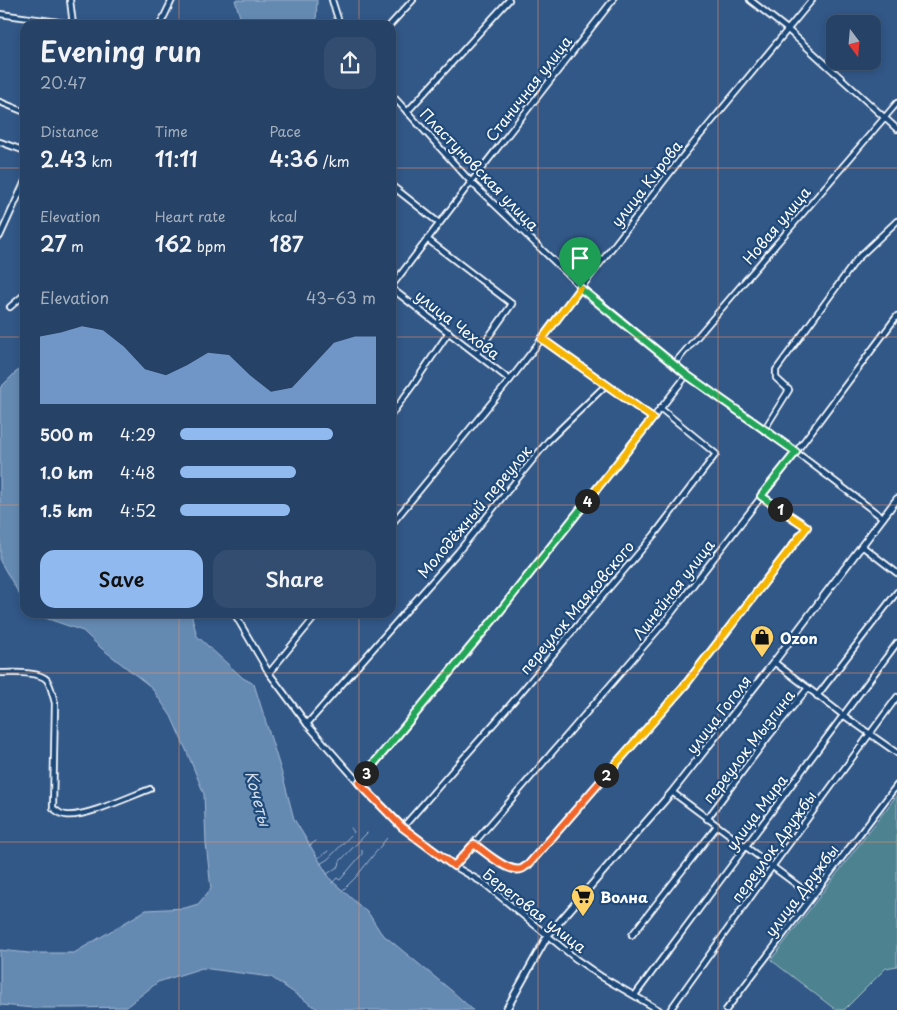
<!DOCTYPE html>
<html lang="en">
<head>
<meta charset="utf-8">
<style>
	:root { --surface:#264266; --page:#324d6f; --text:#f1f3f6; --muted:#a4b0bf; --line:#425b7a; --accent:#90b9f0 }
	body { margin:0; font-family:"Playpen Sans",sans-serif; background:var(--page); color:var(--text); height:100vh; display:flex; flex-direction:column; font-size:19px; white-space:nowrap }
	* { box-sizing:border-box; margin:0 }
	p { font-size:16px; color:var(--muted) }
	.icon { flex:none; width:28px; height:28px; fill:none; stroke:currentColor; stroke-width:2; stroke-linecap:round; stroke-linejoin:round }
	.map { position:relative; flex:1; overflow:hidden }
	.sheet { position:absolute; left:20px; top:20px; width:376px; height:598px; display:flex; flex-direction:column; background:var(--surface); border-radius:15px; box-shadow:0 2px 8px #0003,0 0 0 1px var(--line) }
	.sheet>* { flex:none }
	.needle { width:32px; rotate:164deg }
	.tools { position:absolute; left:826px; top:15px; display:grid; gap:10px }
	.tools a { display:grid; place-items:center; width:55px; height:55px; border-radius:10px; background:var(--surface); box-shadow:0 2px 8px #0003,0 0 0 1px var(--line); font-size:25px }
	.pin { position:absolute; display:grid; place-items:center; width:42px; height:42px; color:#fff; margin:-51px -21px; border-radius:50% 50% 50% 0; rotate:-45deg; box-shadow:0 0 5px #0007 }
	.pin .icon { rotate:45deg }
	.km { position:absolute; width:25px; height:25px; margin:-12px; border-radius:50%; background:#222; color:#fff; font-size:14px; line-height:25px; text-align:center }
	.round { display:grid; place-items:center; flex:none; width:52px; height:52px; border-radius:15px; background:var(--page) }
	.overview { display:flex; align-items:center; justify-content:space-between; height:85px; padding:0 20px }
	h1 { font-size:28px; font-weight:600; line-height:38px }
	.metrics { display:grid; grid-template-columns:repeat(3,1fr); gap:8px; height:85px; padding:5px 20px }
	.metrics div { display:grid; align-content:center }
	.metrics b { font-size:21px; font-weight:600 }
	.metrics small { font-size:14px; font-weight:400 }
	.metrics p { font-size:14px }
	.chart { height:140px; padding:10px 20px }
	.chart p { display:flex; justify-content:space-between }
	.chart svg { width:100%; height:90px; margin-top:5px; fill:var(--accent); opacity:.7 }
	.button { display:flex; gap:10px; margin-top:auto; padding:10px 20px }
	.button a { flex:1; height:58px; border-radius:15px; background:var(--accent); color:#111; font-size:20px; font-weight:600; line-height:58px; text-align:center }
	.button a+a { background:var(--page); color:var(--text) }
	ul { padding:0 20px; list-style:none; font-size:16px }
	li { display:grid; grid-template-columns:80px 60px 1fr; align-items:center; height:38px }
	li i { height:12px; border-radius:6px; background:var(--accent) }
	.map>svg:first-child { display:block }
	.green { fill:#4e8290; stroke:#a6c0c8 }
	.water { fill:#658ab2; stroke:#a3b9d1 }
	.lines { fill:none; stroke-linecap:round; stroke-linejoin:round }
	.stream { stroke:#a3b9d1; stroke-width:1 }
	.street-casing { stroke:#fff; stroke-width:8 }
	.secondary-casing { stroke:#fff; stroke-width:9 }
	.street { stroke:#1f4a7a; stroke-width:4.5 }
	.secondary { stroke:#1f4a7a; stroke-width:5.5 }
	.split-1-casing { stroke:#fff; stroke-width:10 }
	.split-2-casing { stroke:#fff; stroke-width:10 }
	.split-3-casing { stroke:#fff; stroke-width:10 }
	.split-4-casing { stroke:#fff; stroke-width:10 }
	.split-5-casing { stroke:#fff; stroke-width:10 }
	.split-1 { stroke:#22a559; stroke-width:6 }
	.split-2 { stroke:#f5b400; stroke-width:6 }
	.split-3 { stroke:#f0652b; stroke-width:6 }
	.split-4 { stroke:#22a559; stroke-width:6 }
	.split-5 { stroke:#f5b400; stroke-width:6 }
	.grid { fill:none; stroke:#f09361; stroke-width:1; stroke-opacity:0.55 }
	.labels { text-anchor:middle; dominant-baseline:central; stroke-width:4.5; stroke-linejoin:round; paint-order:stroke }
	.street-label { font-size:15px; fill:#fff; stroke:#1f4a7a }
	.poi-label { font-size:15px; font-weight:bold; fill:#fff; stroke:#1f4a7a; text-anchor:start }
	.water-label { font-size:16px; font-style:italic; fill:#d1dce8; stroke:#1f4a7a }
</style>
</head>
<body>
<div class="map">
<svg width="897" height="1010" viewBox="0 0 897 1010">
	<rect width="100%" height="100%" fill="#325888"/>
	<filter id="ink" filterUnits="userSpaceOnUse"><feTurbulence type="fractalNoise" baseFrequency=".02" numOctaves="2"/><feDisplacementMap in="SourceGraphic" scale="10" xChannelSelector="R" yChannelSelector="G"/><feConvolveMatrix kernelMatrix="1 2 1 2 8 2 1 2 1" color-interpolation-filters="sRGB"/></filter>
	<g filter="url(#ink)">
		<path class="green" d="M897 795V966L886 968 844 1010H836L771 960Z"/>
		<g class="water">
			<path d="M235 0H317L316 25H240V17Z"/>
			<path d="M25 367V604L0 561V388L16 372Z"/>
			<path d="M31 613H191L197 636 243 678 254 684 283 777 294 819 331 880 369 914 381 933 452 991 473 1010H319L271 977 202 968 158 982 126 1007 75 1008H33L0 1005V950L29 953H74L146 910 185 908 198 904 211 889 206 843 204 794 187 752 171 716 151 687 101 648 83 631Z"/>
		</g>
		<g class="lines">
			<g class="stream">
				<path d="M309 846 316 841"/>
				<path d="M317 859 328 851"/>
				<path d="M320 864 328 859 354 832 351 828"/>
				<path d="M327 874 339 866 340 861 367 833"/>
				<path d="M332 883 337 878 340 880 362 854V850"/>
				<path d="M342 891 356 877 387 838"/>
			</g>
			<g class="street-casing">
				<g id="street">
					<path d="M70 0 73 25"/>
					<path d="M332 0 340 25"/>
					<path d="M750 0 787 29 897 129"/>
					<path d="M0 14 73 24"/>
					<path d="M160 25 172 0"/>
					<path d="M390 25 413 0"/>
					<path d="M391 94 471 182 581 287 687 375 796 452 883 518"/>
					<path d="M0 102 25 112"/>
					<path d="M407 112 509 0"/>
					<path d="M0 142 25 151"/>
					<path d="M391 185 439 223"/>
					<path d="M0 236 25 181"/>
					<path d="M427 239 512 304 477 353"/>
					<path d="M391 287 471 182 613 0"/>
					<path d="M391 288 510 380"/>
					<path d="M10 307 25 294"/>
					<path d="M542 339 653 418"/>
					<path d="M674 364 897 103"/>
					<path d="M391 415 413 385 449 332"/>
					<path d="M764 430 789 390 776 378V370L857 259 897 221"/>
					<path d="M391 525 510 380 683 156 812 0"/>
					<path d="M862 546 897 573"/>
					<path d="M235 612 237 618 269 673 307 724 359 783 403 827 454 866 485 884 576 959 602 977 659 1010"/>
					<path d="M774 662 843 715 897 753"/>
					<path d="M0 673C12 673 39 671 47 680 51 686 53 696 55 703L53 808C57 811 61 815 66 815 84 818 131 796 150 789"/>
					<path d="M269 673 319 612"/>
					<path d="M817 696 897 592"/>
					<path d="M307 724 458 552 548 441 606 385"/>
					<path d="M359 783 493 620 687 375"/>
					<path d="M672 792 812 896"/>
					<path d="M707 819 769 736 808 688"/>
					<path d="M403 827 511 704 654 535 716 454 660 408"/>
					<path d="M474 844C484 851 508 873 521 869 523 868 525 866 528 865L686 684 807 527 761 496"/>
					<path d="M454 866 663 624 796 452 897 316"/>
					<path d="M632 935 717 826"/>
					<path d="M635 995 897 643"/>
					<path d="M670 1010 772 867 897 697"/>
					<path d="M726 1010 897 785"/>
				</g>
			</g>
			<g class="secondary-casing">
				<path id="secondary" d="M506 1010 548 935 672 792 774 662 897 499"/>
			</g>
			<use href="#street" class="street"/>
			<use href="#secondary" class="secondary"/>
		</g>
	</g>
	<g class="lines" filter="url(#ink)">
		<g class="split-1-casing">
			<path id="split-1" d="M580 288 687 375 796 452 761 496 780 509"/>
		</g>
		<g class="split-2-casing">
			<path id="split-2" d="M606 775 686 684 807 527 780 509"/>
		</g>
		<g class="split-3-casing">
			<path id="split-3" d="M366 773 359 783 402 827 454 866 474 844C484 851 508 873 521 869 523 869 525 866 528 865L606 775"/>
		</g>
		<g class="split-4-casing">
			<path id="split-4" d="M366 773 493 620 587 501"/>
		</g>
		<g class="split-5-casing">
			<path id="split-5" d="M580 288 542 339 653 418 587 501"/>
		</g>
		<use href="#split-1" class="split-1"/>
		<use href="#split-2" class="split-2"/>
		<use href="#split-3" class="split-3"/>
		<use href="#split-4" class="split-4"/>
		<use href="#split-5" class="split-5"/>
	</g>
	<path class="grid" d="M179 0V25M359 0V25M538 0V1010M718 0V1010M0 168H25M391 168H897M0 337H25M391 337H897M0 505H25M391 505H897M179 612V1010M359 612V1010M0 673H897M0 842H897"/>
	<defs>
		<g id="shop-pin" transform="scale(1.25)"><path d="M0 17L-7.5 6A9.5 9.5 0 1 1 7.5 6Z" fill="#ffd166" stroke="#1f4a7a"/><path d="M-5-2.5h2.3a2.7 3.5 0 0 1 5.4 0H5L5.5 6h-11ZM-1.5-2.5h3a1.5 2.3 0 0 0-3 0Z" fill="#111"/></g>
		<g id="supermarket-pin" transform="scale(1.25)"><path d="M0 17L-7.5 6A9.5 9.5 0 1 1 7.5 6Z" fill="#ffd166" stroke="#1f4a7a"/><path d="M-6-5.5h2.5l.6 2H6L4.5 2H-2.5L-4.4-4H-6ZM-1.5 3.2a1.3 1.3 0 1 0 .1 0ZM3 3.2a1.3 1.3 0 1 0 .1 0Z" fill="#111"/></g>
	</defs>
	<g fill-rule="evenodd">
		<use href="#shop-pin" x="762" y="637"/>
		<use href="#supermarket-pin" x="583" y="896"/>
	</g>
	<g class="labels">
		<g class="street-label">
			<text transform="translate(528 88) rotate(-52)">Станичная улица</text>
			<text transform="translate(480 169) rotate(46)">Пластуновская улица</text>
			<text transform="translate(646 183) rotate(-52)">улица Кирова</text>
			<text transform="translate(776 225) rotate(-50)">Новая улица</text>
			<text transform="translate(458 324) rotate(38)">улица Чехова</text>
			<text transform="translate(474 511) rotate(-50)">Молодёжный переулок</text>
			<text transform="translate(673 589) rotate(-52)">Линейная улица</text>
			<text transform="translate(576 607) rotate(-50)">переулок Маяковского</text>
			<text transform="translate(718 714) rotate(-52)">улица Гоголя</text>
			<text transform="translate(748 746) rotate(-52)">переулок Мызгина</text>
			<text transform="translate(756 812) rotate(-53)">улица Мира</text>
			<text transform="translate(773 846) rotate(-54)">переулок Дружбы</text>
			<text transform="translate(801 890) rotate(-53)">улица Дружбы</text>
			<text transform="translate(535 910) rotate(38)">Береговая улица</text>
		</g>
		<g class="poi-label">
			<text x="780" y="637">Ozon</text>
			<text x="600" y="896">Волна</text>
		</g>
		<g class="water-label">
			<text transform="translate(259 798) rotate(75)">Кочеты</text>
		</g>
	</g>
</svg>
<div class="tools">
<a><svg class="needle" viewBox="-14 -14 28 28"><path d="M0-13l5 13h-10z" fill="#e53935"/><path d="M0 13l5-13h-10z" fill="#a4b0bf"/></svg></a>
</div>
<div class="pin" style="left:580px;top:288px;background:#1e9e55"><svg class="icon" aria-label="arrive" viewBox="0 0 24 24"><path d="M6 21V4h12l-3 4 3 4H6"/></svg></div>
<b class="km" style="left:780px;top:509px">1</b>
<b class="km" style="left:606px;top:775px">2</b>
<b class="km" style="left:366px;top:773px">3</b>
<b class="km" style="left:587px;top:501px">4</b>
<section class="sheet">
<div class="overview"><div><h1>Evening run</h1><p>20:47</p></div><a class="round"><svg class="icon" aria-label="share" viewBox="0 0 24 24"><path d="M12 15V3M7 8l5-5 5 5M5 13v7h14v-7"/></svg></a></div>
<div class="metrics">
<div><p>Distance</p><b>2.43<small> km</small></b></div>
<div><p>Time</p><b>11:11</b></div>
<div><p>Pace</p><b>4:36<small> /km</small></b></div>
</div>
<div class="metrics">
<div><p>Elevation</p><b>27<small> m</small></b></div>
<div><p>Heart rate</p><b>162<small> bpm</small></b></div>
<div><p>kcal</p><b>187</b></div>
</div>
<div class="chart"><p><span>Elevation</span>43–63 m</p>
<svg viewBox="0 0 160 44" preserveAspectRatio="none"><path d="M0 44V11L10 9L20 6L30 8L40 16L50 27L60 30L70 25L80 19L90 20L100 30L110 38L120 36L130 25L140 14L150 11L160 11V44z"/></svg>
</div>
<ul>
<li><b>500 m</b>4:29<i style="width:78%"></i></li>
<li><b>1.0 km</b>4:48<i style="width:59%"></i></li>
<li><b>1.5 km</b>4:52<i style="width:56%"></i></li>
</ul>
<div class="button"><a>Save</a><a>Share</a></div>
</section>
</div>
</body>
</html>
